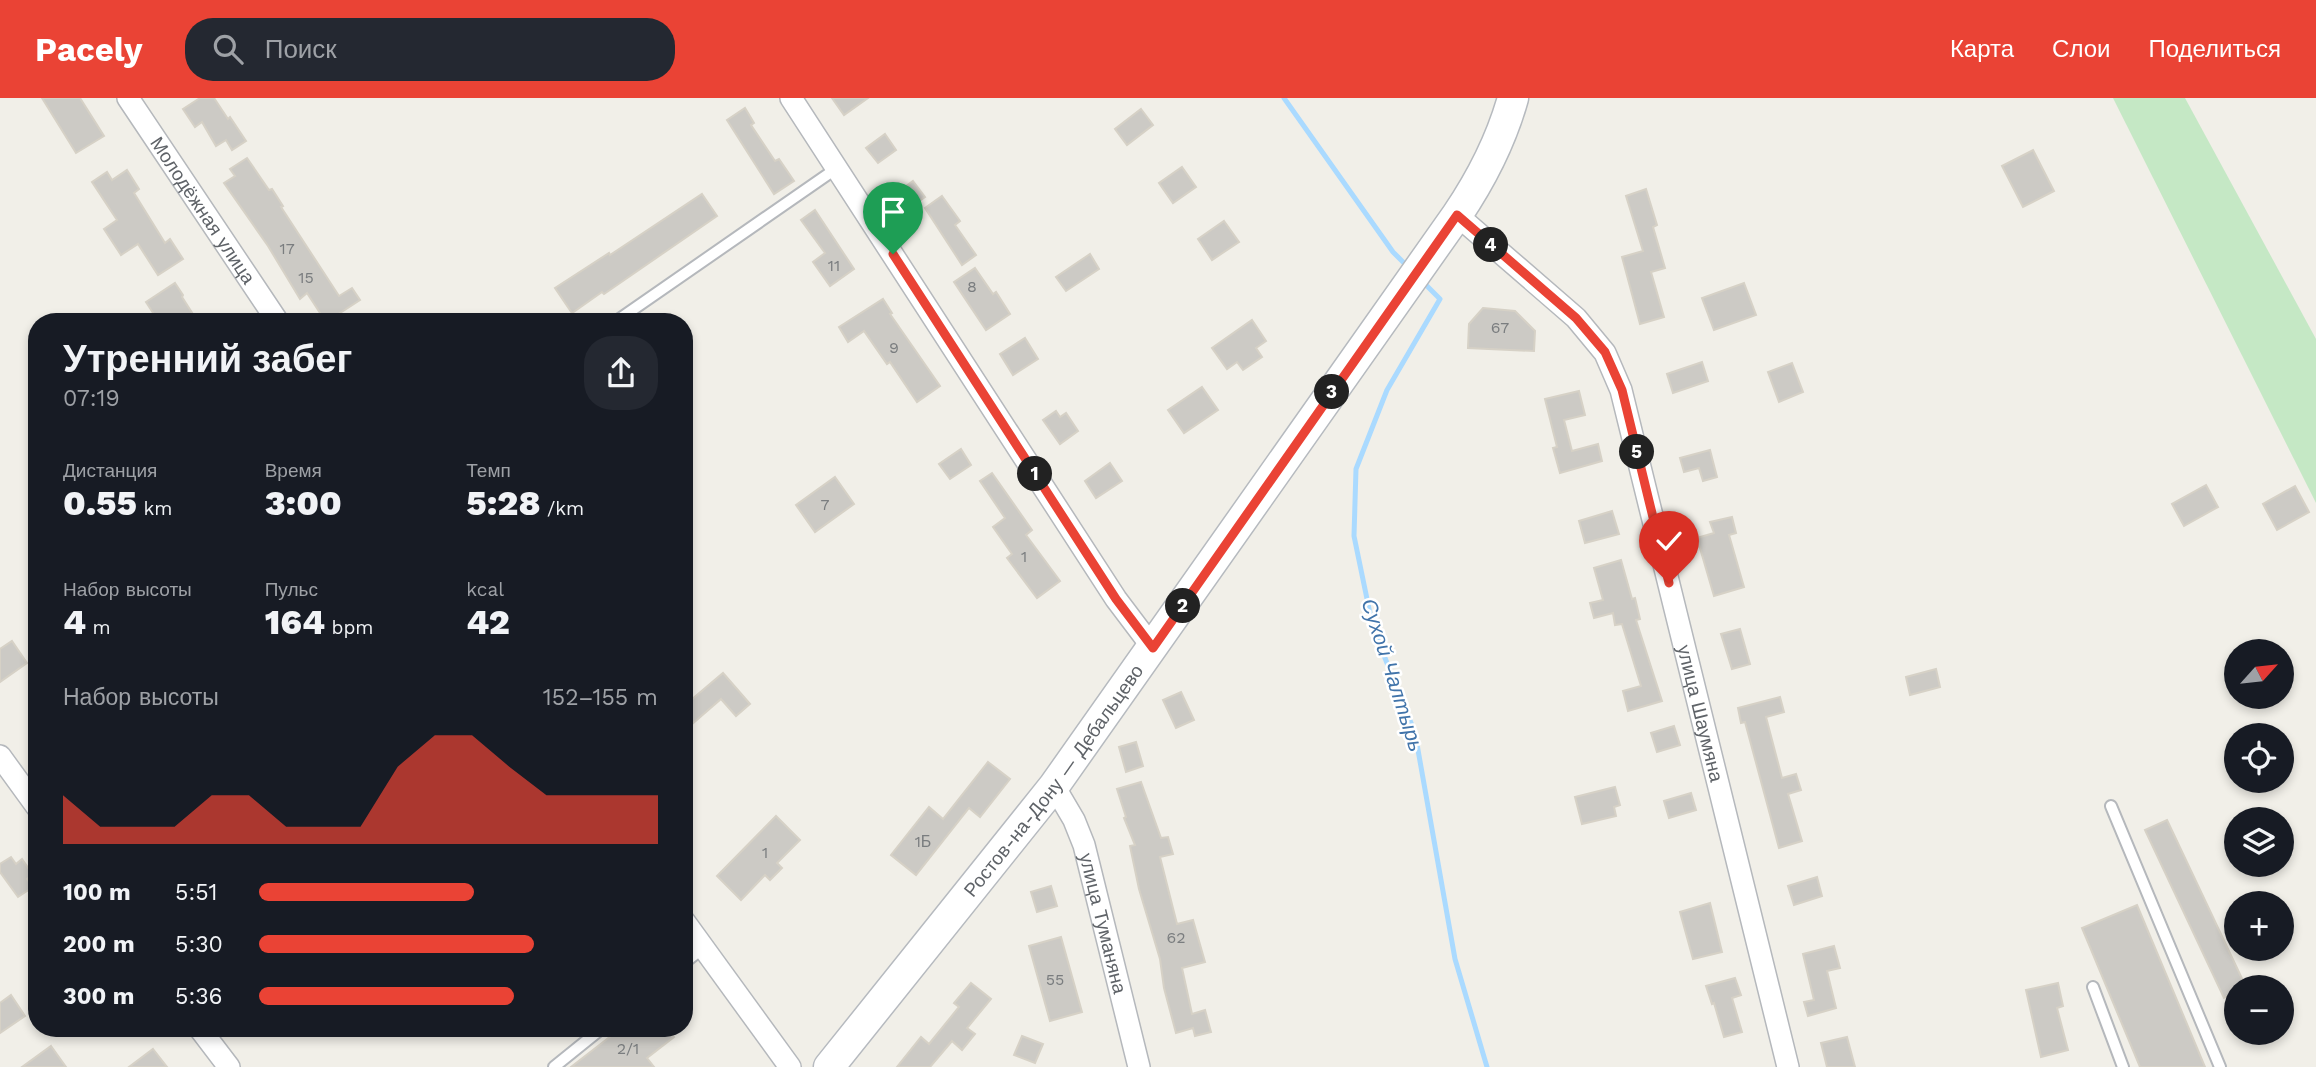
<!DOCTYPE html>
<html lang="ru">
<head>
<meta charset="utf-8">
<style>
	:root { --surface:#171b24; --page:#242831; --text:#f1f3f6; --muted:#9ea1a6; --accent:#ea4335 }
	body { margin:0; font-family:"Work Sans",sans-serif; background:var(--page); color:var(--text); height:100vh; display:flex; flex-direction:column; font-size:26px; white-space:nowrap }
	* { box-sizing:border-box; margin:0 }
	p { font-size:23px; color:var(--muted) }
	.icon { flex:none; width:38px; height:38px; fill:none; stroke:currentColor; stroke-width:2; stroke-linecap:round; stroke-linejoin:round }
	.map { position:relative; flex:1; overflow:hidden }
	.details { position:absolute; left:28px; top:215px; width:665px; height:724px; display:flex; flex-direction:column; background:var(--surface); border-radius:28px; box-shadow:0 4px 10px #0003 }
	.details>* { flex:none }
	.needle { width:46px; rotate:63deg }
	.fabs { position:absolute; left:2224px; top:541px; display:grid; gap:14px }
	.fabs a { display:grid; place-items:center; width:70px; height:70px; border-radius:50%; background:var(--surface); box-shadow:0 4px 10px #0003; font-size:35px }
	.pin { position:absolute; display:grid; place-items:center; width:60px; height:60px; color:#fff; margin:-72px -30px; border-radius:50% 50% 50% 0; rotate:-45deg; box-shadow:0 0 7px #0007 }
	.pin .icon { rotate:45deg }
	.km { position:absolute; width:35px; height:35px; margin:-18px; border-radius:50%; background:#222; color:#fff; font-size:19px; line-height:35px; text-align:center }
	.round { display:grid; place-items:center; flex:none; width:74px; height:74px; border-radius:28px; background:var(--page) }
	.head { display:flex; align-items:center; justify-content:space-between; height:119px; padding:0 35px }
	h1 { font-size:38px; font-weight:800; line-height:52px }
	.figures { display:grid; grid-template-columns:repeat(3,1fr); gap:10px; height:119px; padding:7px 35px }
	.figures div { display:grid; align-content:center }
	.figures b { font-size:35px; font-weight:800 }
	.figures small { font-size:19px; font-weight:400 }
	.figures p { font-size:19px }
	.chart { height:196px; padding:14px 35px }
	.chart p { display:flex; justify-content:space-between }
	.chart svg { width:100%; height:126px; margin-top:7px; fill:var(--accent); opacity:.7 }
	ul { padding:0 35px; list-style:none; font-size:23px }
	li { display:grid; grid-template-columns:112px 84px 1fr; align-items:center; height:52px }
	li i { height:18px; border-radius:9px; background:var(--accent) }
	header { display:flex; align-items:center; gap:42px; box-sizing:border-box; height:98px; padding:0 35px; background:var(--accent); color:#fff }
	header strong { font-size:33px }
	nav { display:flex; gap:38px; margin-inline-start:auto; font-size:24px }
	.search { width:490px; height:63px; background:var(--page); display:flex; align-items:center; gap:18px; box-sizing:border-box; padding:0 24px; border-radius:28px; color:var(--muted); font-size:26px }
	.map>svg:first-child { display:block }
	.green { fill:#c5e8c5 }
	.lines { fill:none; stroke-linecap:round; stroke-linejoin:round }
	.stream { stroke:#aadaff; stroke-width:5 }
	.building { fill:#cccac5; stroke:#d6d1c6; stroke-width:2 }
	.lane-casing { stroke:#b5b8bc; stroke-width:14 }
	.street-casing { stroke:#b5b8bc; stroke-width:24 }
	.secondary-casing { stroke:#b6babf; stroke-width:33 }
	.lane { stroke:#fff; stroke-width:10 }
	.street { stroke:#fff; stroke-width:21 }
	.secondary { stroke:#fff; stroke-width:30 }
	.route-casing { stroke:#fff; stroke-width:14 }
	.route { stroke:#ea4335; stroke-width:9 }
	.labels { text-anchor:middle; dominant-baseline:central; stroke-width:5; stroke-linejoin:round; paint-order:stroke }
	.number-label { font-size:16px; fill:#7a7d7f }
	.street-label { font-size:19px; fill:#5f6368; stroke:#fff }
	.water-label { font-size:21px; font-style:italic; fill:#4174aa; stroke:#fff }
</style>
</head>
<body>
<header>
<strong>Pacely</strong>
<div class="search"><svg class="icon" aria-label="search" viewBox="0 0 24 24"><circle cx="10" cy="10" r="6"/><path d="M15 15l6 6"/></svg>Поиск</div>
<nav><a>Карта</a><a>Слои</a><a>Поделиться</a></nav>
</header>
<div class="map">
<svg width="2316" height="969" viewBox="0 0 2316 969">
	<rect width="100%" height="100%" fill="#f1efe8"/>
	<path class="green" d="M2113 0H2185L2316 241V405Z"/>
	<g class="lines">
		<g class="stream">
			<path d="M1284 0 1393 154 1409 170"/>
			<path d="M1421 182 1440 201 1387 292 1356 371 1354 438 1373 530 1415 635 1455 861 1487 969"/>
		</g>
	</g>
	<g class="building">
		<path d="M42 0H80L104 38 76 55Z"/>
		<path d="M200 0H214L228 21 230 19 246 43 232 52 226 42 216 48 202 24 195 29 183 11Z"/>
		<path d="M832 0H868L844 17Z"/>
		<path d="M745 10 754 25 751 27 775 63 779 61 794 83 774 96 727 22Z"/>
		<path d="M1141 11 1153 27 1127 47 1115 31Z"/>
		<path d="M885 36 896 52 878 65 866 50Z"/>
		<path d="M2033 52 2054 93 2023 109 2002 68Z"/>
		<path d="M247 60 269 92 272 91 283 108 281 109 339 198 352 190 360 202 326 224 307 195 300 201 268 148 224 85 235 78 230 71Z"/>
		<path d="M1182 69 1196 89 1173 105 1159 85Z"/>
		<path d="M127 72 139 91 134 95 165 145 170 141 183 161 158 177 138 146 121 157 104 131 117 122 92 84 107 74 112 82Z"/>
		<path d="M913 83 925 99 905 113 894 97Z"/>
		<path d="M1646 91 1657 127 1653 129 1665 170 1651 174 1664 219 1640 226 1622 159 1643 153 1626 98Z"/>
		<path d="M702 96 717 118 604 196 602 194 572 215 555 190 609 155 610 157Z"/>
		<path d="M942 98 960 123 955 127 976 157 962 167 925 110Z"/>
		<path d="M815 112 854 171 830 188 813 164 825 155 801 122Z"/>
		<path d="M1224 123 1239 144 1212 162 1198 141Z"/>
		<path d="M1090 156 1099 171 1066 193 1056 179Z"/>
		<path d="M975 170 993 196 996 194 1010 216 986 232 954 184Z"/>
		<path d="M175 185 183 197 182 199 198 224H159L146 204Z"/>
		<path d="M1744 185 1756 217 1714 232 1702 200Z"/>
		<path d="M883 201 892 215 890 216 940 288 917 304 890 264 887 266 864 233 848 244 839 229Z"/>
		<path d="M1483 210 1515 213 1535 233 1534 253 1468 250 1469 226Z"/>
		<path d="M1252 222 1266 243 1256 250 1262 259 1243 272 1237 264 1227 271 1212 250Z"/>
		<path d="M1025 240 1038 261 1013 277 1000 256Z"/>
		<path d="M1702 264 1708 283 1673 295 1667 276Z"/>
		<path d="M1792 265 1803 294 1779 304 1768 274Z"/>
		<path d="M1202 289 1218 312 1184 335 1168 312Z"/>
		<path d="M1579 293 1585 317 1564 322 1572 353 1598 346 1602 363 1560 375 1553 350 1557 349 1545 301Z"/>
		<path d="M1056 313 1060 319 1066 315 1078 333 1060 346 1043 322Z"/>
		<path d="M961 351 971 367 950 381 939 366Z"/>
		<path d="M1710 352 1717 379 1703 383 1699 370 1684 374 1680 360Z"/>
		<path d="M1110 365 1122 383 1096 400 1085 383Z"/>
		<path d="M992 375 1032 432 1026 437 1060 483 1037 500 1007 460 1012 456 993 429 1005 420 980 383Z"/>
		<path d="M835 379 854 406 815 434 796 407Z"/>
		<path d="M2206 387 2218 409 2184 428 2172 406Z"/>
		<path d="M2295 388 2309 414 2277 432 2263 406Z"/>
		<path d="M1612 413 1619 436 1585 445 1579 423Z"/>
		<path d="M1732 419 1736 435 1729 437 1744 489 1714 498 1697 440 1714 435 1710 424Z"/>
		<path d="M1621 462 1632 501 1635 500 1640 521 1636 522 1662 603 1628 613 1623 593 1641 588 1622 526 1615 527 1613 515 1594 520 1590 505 1603 502 1594 470Z"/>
		<path d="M1740 531 1750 566 1732 571 1721 536Z"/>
		<path d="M12 543 27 565 0 584V551Z"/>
		<path d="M1936 571 1940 589 1910 597 1906 579Z"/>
		<path d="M723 575 750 606 736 618 721 601 684 633V608Z"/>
		<path d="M1181 594 1194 622 1176 630 1163 602Z"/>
		<path d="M1780 599 1784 614 1766 619 1782 680 1796 676 1801 692 1788 696 1802 743 1779 750 1745 624 1741 625 1738 610Z"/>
		<path d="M1674 628 1680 647 1657 654 1651 635Z"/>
		<path d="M1136 644 1143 668 1126 674 1119 649Z"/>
		<path d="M988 664 1010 681 980 719 969 710 916 777 891 757 929 709 943 721Z"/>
		<path d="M1141 684 1161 740 1168 739 1173 756 1160 759 1177 826 1193 822 1205 864 1182 870 1192 916 1205 912 1211 934 1195 938 1193 930 1176 935 1164 890 1160 861 1139 791 1130 748 1135 747 1124 720 1126 719 1117 691Z"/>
		<path d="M1615 689 1620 707 1614 709 1616 718 1582 726 1575 699Z"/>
		<path d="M1691 695 1696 712 1669 720 1664 703Z"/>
		<path d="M776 718 800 742 777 765 782 770 770 782 765 777 741 802 717 778Z"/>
		<path d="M2167 722 2246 889H2236V894L2224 900 2145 732Z"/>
		<path d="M11 759 16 766 22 761 33 777 27 781 33 789 18 799 0 774V766Z"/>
		<path d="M1817 779 1822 798 1794 807 1788 788Z"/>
		<path d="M1051 788 1057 808 1037 814 1031 794Z"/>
		<path d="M1710 805 1722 854 1693 861 1680 814Z"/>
		<path d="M2137 807 2205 969H2140L2082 830Z"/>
		<path d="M1061 839 1082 914 1050 923 1029 848Z"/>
		<path d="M1834 848 1840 870 1827 873 1836 910 1808 918 1804 904 1814 902 1803 856Z"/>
		<path d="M1735 880 1741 897 1732 900 1742 934 1724 939 1714 905 1712 906 1706 888Z"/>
		<path d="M971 885 991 901 967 930 975 936 962 952 952 943 930 969H897L921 939 929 946 959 909 954 905Z"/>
		<path d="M2058 885 2063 908 2057 910 2068 952 2041 959 2026 892Z"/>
		<path d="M11 897 25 918 0 935V905Z"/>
		<path d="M620 931H668L674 939 647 960 654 969H571Z"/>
		<path d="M1022 938 1043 946 1035 965 1014 957Z"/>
		<path d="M1847 939 1855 969H1827L1821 945Z"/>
		<path d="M51 948 66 969H22Z"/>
		<path d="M153 951 167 969H129Z"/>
	</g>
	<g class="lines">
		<g class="lane-casing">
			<g id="lane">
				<path d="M615 224 837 70"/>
				<path d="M2111 708 2220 969"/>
				<path d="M684 865 703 850"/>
				<path d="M2093 889 2123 969"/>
				<path d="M554 969 601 931"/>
			</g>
		</g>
		<g class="street-casing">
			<g id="street">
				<path id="s1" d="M128 0 278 224"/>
				<path d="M791 0 1116 501 1153 550"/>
				<path id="s2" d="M1457 117 1576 220 1605 255 1621 292 1788 969"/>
				<path d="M0 658 37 709"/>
				<path id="s3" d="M1054 688 1074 722 1084 747 1139 969"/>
				<path d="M684 823 790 969"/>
				<path d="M200 931 229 969"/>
			</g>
		</g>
		<g class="secondary-casing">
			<g id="secondary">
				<path id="s4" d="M829 969 1054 688 1457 117C1482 80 1501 43 1513 0"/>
			</g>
		</g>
		<use href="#lane" class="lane"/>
		<use href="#street" class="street"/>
		<use href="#secondary" class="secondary"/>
	</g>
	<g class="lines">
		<g class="route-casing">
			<path id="route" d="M893 156 1116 501 1153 550 1457 117 1576 220 1605 254 1622 292 1669 485"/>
		</g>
		<use href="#route" class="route"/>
	</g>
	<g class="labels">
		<g class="number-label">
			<text x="287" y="150">17</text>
			<text x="834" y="167">11</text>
			<text x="306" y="179">15</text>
			<text x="972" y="188">8</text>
			<text x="1500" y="229">67</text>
			<text x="894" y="249">9</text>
			<text x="825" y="406">7</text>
			<text x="1024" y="458">1</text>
			<text x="923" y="743">1Б</text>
			<text x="765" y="754">1</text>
			<text x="1176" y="839">62</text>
			<text x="1055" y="881">55</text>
			<text x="628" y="950">2/1</text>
		</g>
		<g class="street-label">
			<text stroke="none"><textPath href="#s1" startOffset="135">Молодёжная улица</textPath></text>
			<text stroke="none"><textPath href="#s2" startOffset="576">улица Шаумяна</textPath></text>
			<text stroke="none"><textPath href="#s4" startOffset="364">Ростов-на-Дону — Дебальцево</textPath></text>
			<text stroke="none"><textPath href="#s3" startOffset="147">улица Туманяна</textPath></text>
		</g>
		<g class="water-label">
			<text transform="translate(1393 577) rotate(72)">Сухой Чалтырь</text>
		</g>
	</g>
</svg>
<div class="fabs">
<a><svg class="needle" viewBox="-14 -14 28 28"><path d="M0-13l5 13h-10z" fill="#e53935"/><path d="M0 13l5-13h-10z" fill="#9ea1a6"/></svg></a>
<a><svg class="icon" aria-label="locate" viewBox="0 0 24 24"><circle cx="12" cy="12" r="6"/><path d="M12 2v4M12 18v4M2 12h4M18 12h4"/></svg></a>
<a><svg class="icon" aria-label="layers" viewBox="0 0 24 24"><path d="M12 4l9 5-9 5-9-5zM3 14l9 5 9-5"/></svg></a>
<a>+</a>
<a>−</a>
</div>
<div class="pin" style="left:893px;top:156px;background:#1e9e55"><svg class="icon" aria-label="arrive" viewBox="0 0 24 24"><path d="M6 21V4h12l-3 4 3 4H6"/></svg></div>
<div class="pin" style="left:1669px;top:485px;background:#d93025"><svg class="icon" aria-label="check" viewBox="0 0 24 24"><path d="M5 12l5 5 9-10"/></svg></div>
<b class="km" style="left:1035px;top:376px">1</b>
<b class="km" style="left:1183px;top:508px">2</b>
<b class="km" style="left:1332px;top:294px">3</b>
<b class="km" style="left:1491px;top:147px">4</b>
<b class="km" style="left:1637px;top:354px">5</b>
<section class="details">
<div class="head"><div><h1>Утренний забег</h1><p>07:19</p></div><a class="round"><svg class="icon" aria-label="share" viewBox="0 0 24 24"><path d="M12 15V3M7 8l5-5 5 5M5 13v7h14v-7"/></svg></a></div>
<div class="figures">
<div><p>Дистанция</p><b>0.55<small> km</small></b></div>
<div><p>Время</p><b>3:00</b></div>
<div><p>Темп</p><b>5:28<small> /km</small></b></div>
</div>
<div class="figures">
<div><p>Набор высоты</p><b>4<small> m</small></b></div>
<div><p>Пульс</p><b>164<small> bpm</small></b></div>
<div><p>kcal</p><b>42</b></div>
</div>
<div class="chart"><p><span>Набор высоты</span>152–155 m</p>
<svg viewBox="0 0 160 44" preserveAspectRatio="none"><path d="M0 44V27L10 38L20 38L30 38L40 27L50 27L60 38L70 38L80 38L90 17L100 6L110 6L120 17L130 27L140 27L150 27L160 27V44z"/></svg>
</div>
<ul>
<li><b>100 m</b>5:51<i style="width:54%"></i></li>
<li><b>200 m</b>5:30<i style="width:69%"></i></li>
<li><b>300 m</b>5:36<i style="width:64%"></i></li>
</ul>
</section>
</div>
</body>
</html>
